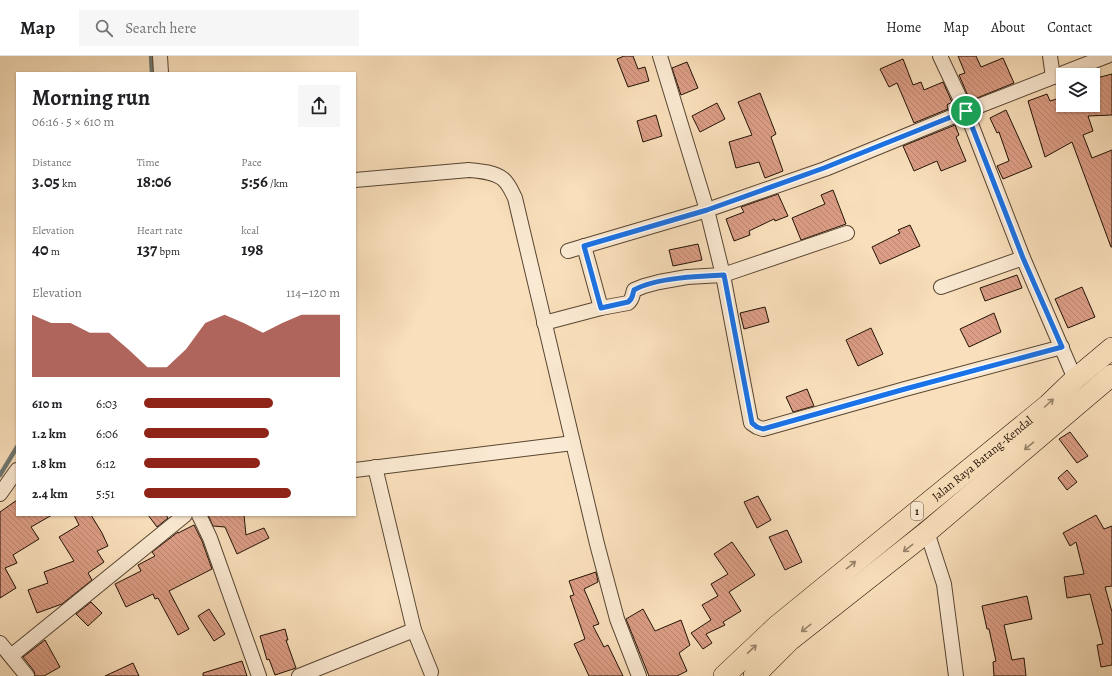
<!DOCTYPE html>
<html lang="en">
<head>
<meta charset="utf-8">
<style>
	:root { --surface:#fff; --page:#f6f6f6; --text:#202124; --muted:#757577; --line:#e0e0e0; --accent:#8f2418 }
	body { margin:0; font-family:Alegreya,serif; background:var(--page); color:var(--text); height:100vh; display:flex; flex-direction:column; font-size:15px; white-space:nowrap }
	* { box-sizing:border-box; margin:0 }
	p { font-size:13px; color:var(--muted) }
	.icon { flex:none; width:22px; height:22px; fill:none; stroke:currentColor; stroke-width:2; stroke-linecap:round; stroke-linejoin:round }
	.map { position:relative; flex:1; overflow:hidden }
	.sheet { position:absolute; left:16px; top:16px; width:340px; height:444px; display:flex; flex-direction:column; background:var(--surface); border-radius:0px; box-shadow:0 1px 3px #0004 }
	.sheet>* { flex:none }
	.controls { position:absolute; left:1056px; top:12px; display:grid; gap:8px }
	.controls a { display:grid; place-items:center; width:44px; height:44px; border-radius:0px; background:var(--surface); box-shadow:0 1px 3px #0004; font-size:20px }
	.pin { position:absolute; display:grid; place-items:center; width:34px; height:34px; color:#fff; margin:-17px; border:2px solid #fff; border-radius:50%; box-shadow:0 1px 4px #0007 }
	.round { display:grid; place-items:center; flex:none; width:42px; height:42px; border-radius:0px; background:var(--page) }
	.summary { display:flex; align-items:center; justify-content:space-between; height:68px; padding:0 16px }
	h1 { font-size:22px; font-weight:700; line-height:30px }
	.figures { display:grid; grid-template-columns:repeat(3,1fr); gap:6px; height:68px; padding:4px 16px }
	.figures div { display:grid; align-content:center }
	.figures b { font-size:17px; font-weight:700 }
	.figures small { font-size:11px; font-weight:400 }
	.figures p { font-size:11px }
	.chart { height:112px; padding:8px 16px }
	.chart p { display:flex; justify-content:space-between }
	.chart svg { width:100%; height:72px; margin-top:4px; fill:var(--accent); opacity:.7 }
	ul { padding:0 16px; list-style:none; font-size:13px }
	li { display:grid; grid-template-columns:64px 48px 1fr; align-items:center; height:30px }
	li i { height:10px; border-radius:5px; background:var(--accent) }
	header { display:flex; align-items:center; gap:24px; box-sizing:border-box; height:56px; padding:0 20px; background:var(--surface); border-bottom:1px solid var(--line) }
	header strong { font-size:19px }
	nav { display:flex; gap:22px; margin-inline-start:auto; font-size:14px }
	.search { width:280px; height:36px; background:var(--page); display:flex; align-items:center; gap:10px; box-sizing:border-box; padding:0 14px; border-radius:0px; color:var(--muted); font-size:15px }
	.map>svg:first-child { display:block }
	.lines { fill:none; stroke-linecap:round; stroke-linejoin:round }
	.stream { stroke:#6e7770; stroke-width:4.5 }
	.building { fill:url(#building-back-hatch); stroke:#221205 }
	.minor-casing { stroke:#584532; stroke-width:16 }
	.highway-casing { stroke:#221205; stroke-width:22 }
	.minor { stroke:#fbead3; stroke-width:14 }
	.highway { stroke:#f9dfbb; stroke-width:21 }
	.oneway { stroke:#988369 }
	.route-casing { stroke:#fff; stroke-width:8 }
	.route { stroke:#1a73e8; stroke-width:5 }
	.labels { text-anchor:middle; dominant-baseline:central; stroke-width:3.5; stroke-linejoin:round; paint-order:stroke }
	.shield { fill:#fbead3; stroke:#635343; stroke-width:1 }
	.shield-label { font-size:11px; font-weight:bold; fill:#221205 }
	.street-label { font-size:12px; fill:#221205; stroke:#fbead3 }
</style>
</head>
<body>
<header>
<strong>Map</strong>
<div class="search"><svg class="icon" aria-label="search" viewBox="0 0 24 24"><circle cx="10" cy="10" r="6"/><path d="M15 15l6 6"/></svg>Search here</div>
<nav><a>Home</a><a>Map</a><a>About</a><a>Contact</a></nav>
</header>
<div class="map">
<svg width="1112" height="620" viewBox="0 0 1112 620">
	<defs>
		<pattern id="building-back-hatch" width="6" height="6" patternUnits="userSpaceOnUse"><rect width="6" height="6" fill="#db9d85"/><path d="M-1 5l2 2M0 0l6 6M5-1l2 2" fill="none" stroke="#bc8671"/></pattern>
	</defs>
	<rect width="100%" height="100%" fill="#f9dfbb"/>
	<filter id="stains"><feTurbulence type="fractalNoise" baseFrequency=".005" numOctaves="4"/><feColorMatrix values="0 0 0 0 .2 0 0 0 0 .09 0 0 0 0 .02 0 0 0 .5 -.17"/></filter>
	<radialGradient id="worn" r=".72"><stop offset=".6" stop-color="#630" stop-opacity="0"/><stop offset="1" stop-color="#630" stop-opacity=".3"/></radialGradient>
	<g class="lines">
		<g class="stream">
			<path d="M151 0 152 17"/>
			<path d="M0 419 17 391"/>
		</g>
	</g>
	<g class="building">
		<path d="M624 0H633L638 13 645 11 649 25 628 31 617 3Z"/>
		<path d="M958 0H976L981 11 1003 2 1014 27 972 44 970 39 968 40 959 19 965 17Z"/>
		<path d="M903 3 913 29 921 26 924 34 943 26 952 46 947 49 948 53 914 67 897 27 889 31 880 13Z"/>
		<path d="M687 6 698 32 681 39 672 12Z"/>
		<path d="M1112 18V59L1088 60 1093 75 1083 79 1092 102 1112 94V191H1111L1072 86 1045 101 1028 45 1047 38 1050 45 1063 41V49H1093V23Z"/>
		<path d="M760 37 776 78 771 81 783 115 765 122 759 106 736 112 729 86 752 79 738 46Z"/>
		<path d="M717 47 725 63 700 76 692 60Z"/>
		<path d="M1006 54 1032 111 1003 123 997 110 1009 105 999 76 997 77 990 62Z"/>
		<path d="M656 59 662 80 643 86 637 65Z"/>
		<path d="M955 69 959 79 956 81 966 105 941 115 937 105 914 115 903 90Z"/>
		<path d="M833 134 846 168 801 184 792 162 825 148 821 139Z"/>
		<path d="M778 138 788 160 775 165 774 163 749 175 750 179 734 185 726 163 744 156 741 151Z"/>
		<path d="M910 169 920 190 880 208 872 191 900 177 898 174Z"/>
		<path d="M698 188 702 204 673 210 669 194Z"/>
		<path d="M1017 219 1022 232 985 245 980 232Z"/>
		<path d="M1082 231 1095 261 1068 272 1055 243Z"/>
		<path d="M765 251 769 266 744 273 740 257Z"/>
		<path d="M994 257 1001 276 969 291 960 273Z"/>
		<path d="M871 272 883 298 858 310 846 284Z"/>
		<path d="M807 333 814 350 793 356 786 341Z"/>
		<path d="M1070 376 1088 400 1077 407 1059 383Z"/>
		<path d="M1067 414 1077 426 1067 434 1058 422Z"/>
		<path d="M758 440 771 464 757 472 744 446Z"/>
		<path d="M17 444V459H52L31 471 39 483 13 499 17 507 5 512 16 532 0 542V456Z"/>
		<path d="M74 459H91L102 477 108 490 97 495 104 506 88 517 92 524 62 548 37 557 28 534 48 527 44 516 74 505 59 481 79 469Z"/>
		<path d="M148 459H166L168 462 157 471Z"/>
		<path d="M208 459H244L246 479 264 472 269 482 237 498 225 471 213 470Z"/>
		<path d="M1096 459 1104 473 1112 470V530L1105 531 1112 556V609L1101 611 1097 589 1103 588 1090 538 1067 542 1064 521 1084 518 1076 486 1070 490 1063 477Z"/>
		<path d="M194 469 202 485 212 513 169 535 189 573 178 579 158 542 155 543 153 538 126 551 115 528 141 515 138 509 155 500 152 496 178 476V477Z"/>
		<path d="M787 474 802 506 785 514 769 481Z"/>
		<path d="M732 486 755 519 729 536 741 555 723 566 725 569 706 578 712 587 703 593 691 577 711 564 702 549 718 540 711 528 728 518 714 498Z"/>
		<path d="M596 516 598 526 584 533 599 568 593 570 604 591 608 589 623 620H589L574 588 585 583 570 540 574 539 569 525Z"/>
		<path d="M1027 540 1032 563 1004 569 1012 604 1024 602 1026 620H994L993 606 996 605 989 573H987L982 550Z"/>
		<path d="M91 546 102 557 88 570 76 558Z"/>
		<path d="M209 553 225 578 214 585 198 560Z"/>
		<path d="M643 553 655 575 681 564 690 589 679 597 687 615 677 620H649L626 563Z"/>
		<path d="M285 573 288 584H286L296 612 275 619 269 603 267 604 260 580Z"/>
		<path d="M45 584 60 611 44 620H35L34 615 23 601Z"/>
		<path d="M242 605 247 620H203V617Z"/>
		<path d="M133 607 139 620H105Z"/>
	</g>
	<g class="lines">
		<g class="minor-casing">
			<g id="minor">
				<path d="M160 0 161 17"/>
				<path d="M660 0 707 154 723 219 751 367 757 371 763 373 905 333 1062 291"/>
				<path d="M940 0 966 55 1023 202 1075 323"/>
				<path d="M1050 0 1053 21"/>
				<path d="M355 124 469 114C480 115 494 116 503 123 509 128 512 136 515 142L597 488 617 563 639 620"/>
				<path d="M584 190 601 252"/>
				<path d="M568 195 707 154 825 113 966 55 1107 0"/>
				<path d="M941 231 1023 202"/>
				<path d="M544 267 601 252 628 247C633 243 632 240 634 234L644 230 659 226 687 221 723 219 847 177"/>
				<path d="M375 411 414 574 431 616"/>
				<path d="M355 414 573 387"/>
				<path d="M0 438 17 414"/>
				<path d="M199 459 210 482 259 620"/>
				<path d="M927 476 944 528 956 620"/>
				<path d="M0 587 27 620"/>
				<path d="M11 600 185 459"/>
				<path d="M299 620 414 574"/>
			</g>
		</g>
		<g class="highway-casing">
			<g id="highway">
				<path id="s1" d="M724 620 777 570 1048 349 1075 323 1112 292"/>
				<path d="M754 620 790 584 927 476 1112 319"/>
			</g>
		</g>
		<use href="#minor" class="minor"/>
		<use href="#highway" class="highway"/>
	</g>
	<defs><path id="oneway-shaft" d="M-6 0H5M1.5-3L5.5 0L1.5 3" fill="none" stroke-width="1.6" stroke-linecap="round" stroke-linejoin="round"/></defs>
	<g class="oneway">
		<use href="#oneway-shaft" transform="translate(1049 347) rotate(-42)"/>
		<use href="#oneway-shaft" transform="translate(1029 390) rotate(140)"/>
		<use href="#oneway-shaft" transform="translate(908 492) rotate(142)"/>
		<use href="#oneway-shaft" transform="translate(851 509) rotate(-39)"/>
		<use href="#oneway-shaft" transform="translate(806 572) rotate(142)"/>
		<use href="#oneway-shaft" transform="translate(752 593) rotate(-43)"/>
	</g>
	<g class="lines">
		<g class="route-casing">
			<path id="route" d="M966 55 1023 202 1062 291 905 333 763 373 757 371 752 367 724 219C700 220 654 222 634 234 632 240 633 243 628 246L601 252 584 190 707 154 824 112Z"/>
		</g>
		<use href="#route" class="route"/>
	</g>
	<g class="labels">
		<rect class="shield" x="911" y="446" width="12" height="18" rx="3"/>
		<g class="shield-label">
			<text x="917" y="455">1</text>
		</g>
		<g class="street-label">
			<text stroke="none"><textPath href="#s1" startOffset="338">Jalan Raya Batang-Kendal</textPath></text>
		</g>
	</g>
	<rect width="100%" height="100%" filter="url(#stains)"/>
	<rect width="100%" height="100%" fill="url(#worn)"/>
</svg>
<div class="controls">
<a><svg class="icon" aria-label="layers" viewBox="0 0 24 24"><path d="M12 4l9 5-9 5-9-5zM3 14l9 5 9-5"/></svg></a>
</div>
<div class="pin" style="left:966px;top:55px;background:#1e9e55"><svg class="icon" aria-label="arrive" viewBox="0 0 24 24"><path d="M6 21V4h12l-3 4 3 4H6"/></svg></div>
<section class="sheet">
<div class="summary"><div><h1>Morning run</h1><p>06:16 · 5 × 610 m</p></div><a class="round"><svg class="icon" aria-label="share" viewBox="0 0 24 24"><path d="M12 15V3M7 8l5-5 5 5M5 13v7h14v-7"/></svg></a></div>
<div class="figures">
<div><p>Distance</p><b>3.05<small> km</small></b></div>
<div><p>Time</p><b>18:06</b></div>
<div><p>Pace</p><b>5:56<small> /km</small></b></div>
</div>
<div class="figures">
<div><p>Elevation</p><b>40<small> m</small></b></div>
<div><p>Heart rate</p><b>137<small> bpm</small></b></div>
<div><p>kcal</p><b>198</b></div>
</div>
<div class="chart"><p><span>Elevation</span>114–120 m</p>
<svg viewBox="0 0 160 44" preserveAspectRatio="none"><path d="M0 44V6L10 11L20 11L30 17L40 17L50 27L60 38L70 38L80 27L90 11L100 6L110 11L120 17L130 11L140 6L150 6L160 6V44z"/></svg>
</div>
<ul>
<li><b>610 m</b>6:03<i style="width:66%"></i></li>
<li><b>1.2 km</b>6:06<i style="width:64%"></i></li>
<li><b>1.8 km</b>6:12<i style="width:59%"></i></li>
<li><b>2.4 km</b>5:51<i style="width:75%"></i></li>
</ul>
</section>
</div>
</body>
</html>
